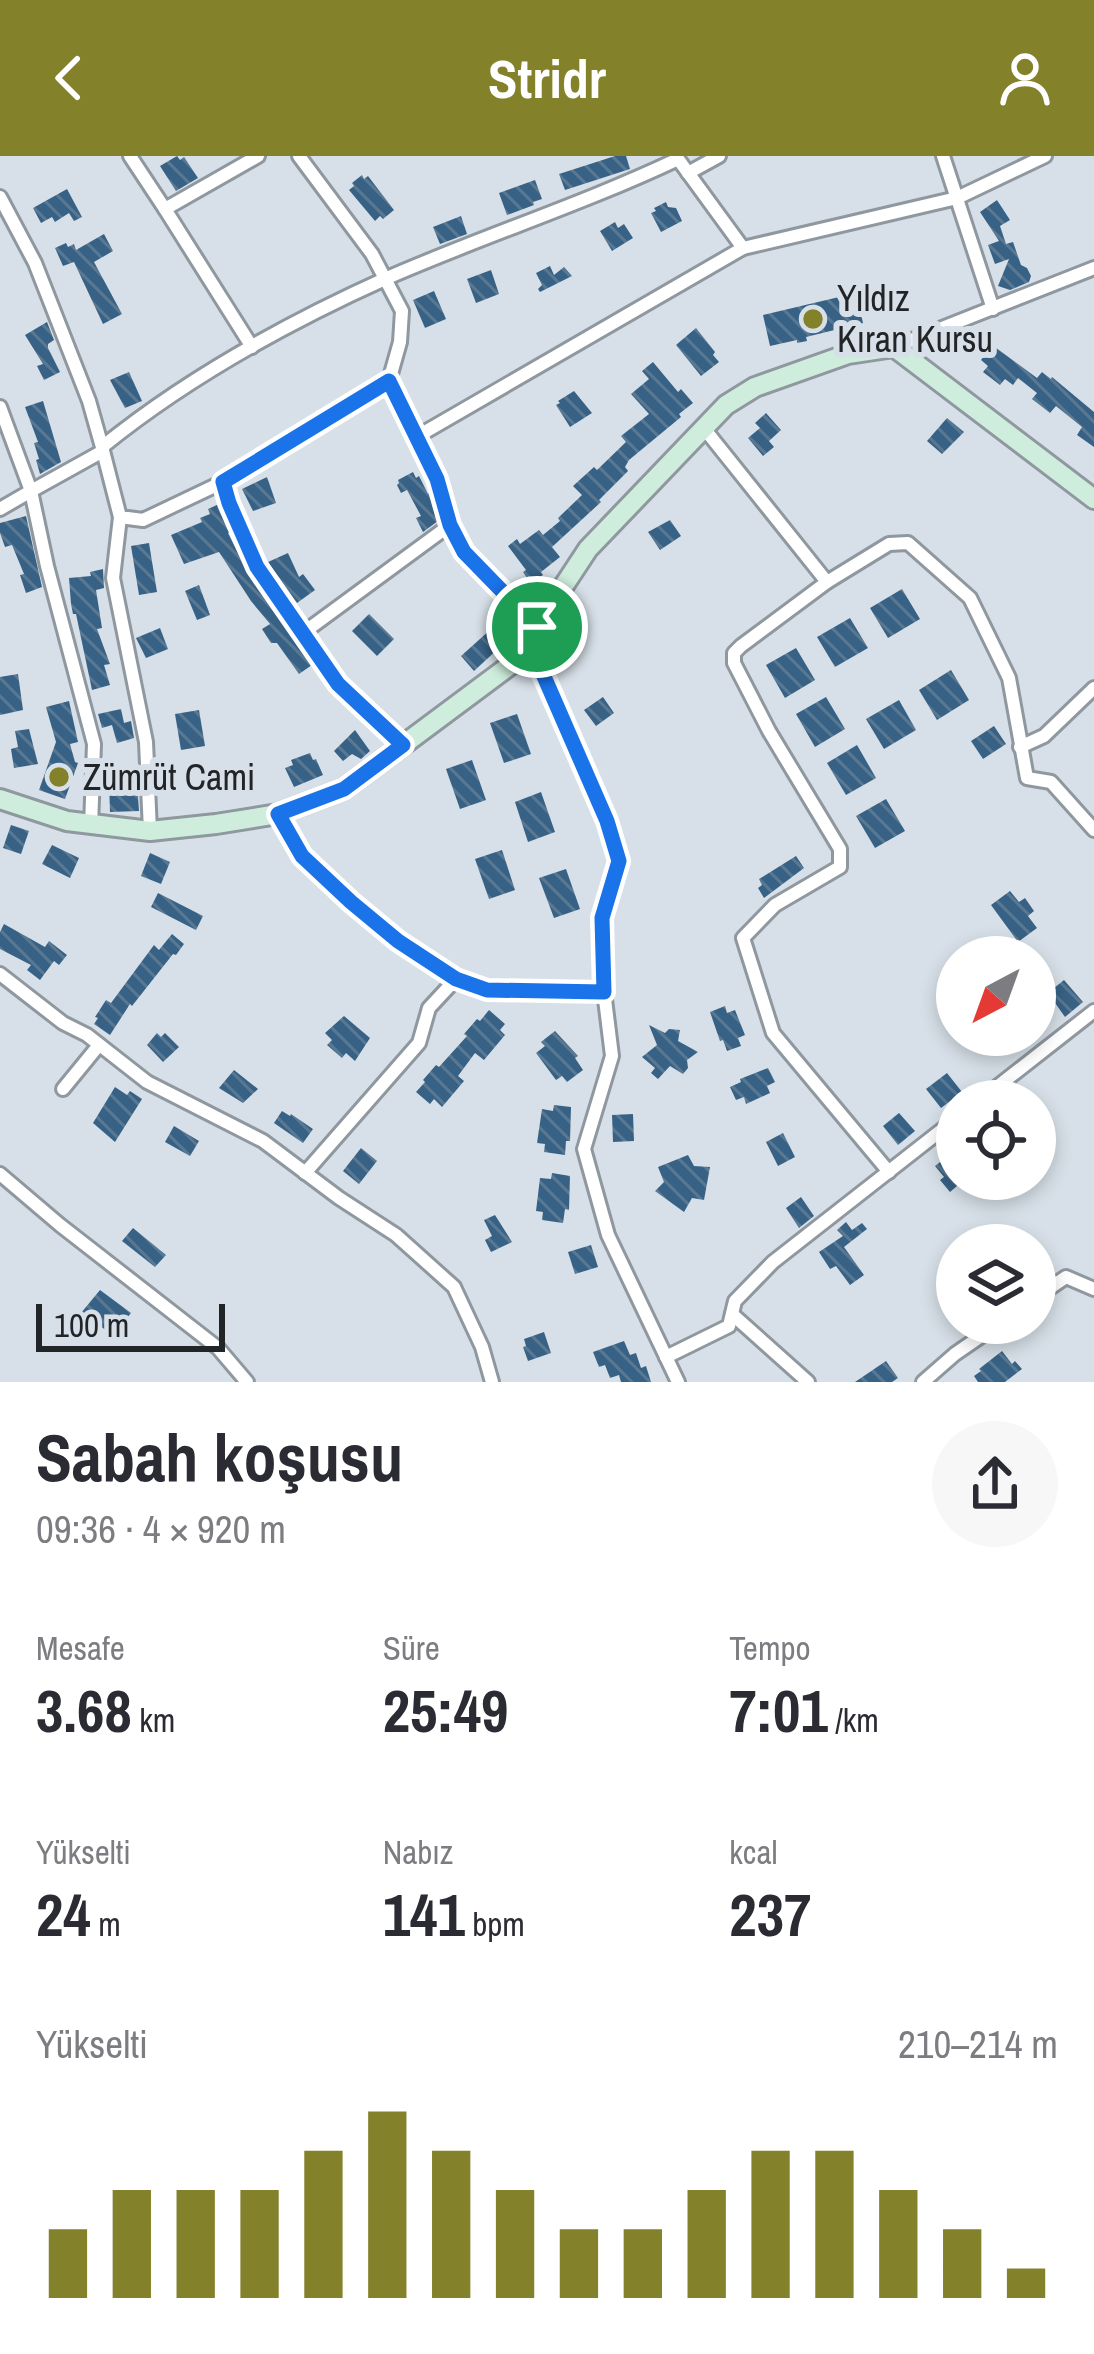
<!DOCTYPE html>
<html lang="tr">
<head>
<meta charset="utf-8">
<style>
	:root { --surface:#fff; --page:#f7f7f7; --text:#2b2b33; --muted:#7c7c81; --accent:#83822b }
	body { margin:0; font-family:"Archivo Narrow",sans-serif; background:var(--page); color:var(--text); height:100vh; display:flex; flex-direction:column; font-size:45px; white-space:nowrap }
	* { box-sizing:border-box; margin:0 }
	p { font-size:39px; color:var(--muted) }
	.icon { flex:none; width:66px; height:66px; fill:none; stroke:currentColor; stroke-width:2; stroke-linecap:round; stroke-linejoin:round }
	.map { position:relative; height:1226px; overflow:hidden }
	.drawer { display:flex; flex-direction:column; background:var(--surface); flex:1 }
	.drawer>* { flex:none }
	.needle { width:78px; rotate:221deg }
	.fabs { position:absolute; left:936px; top:780px; display:grid; gap:24px }
	.fabs a { display:grid; place-items:center; width:120px; height:120px; border-radius:50%; background:var(--surface); box-shadow:0 6px 18px #0003; font-size:60px }
	.scale { position:absolute; left:36px; bottom:30px; width:189px; box-sizing:border-box; padding-left:12px; border:6px solid #222528; border-top:0; font-size:33px; line-height:42px; white-space:nowrap; color:#222528; -webkit-text-stroke:9px #d7e0e8; paint-order:stroke }
	.pin { position:absolute; display:grid; place-items:center; width:102px; height:102px; color:#fff; margin:-51px; border:6px solid #fff; border-radius:50%; box-shadow:0 3px 12px #0007 }
	.round { display:grid; place-items:center; flex:none; width:126px; height:126px; border-radius:63px; background:var(--page) }
	.head { display:flex; align-items:center; justify-content:space-between; height:204px; padding:0 36px }
	h1 { font-size:66px; font-weight:800; line-height:90px }
	.figures { display:grid; grid-template-columns:repeat(3,1fr); gap:18px; height:204px; padding:12px 36px }
	.figures div { display:grid; align-content:center }
	.figures b { font-size:60px; font-weight:800 }
	.figures small { font-size:33px; font-weight:400 }
	.figures p { font-size:33px }
	.chart { height:336px; padding:24px 36px }
	.chart p { display:flex; justify-content:space-between }
	.chart svg { width:100%; height:216px; margin-top:12px; stroke:var(--accent); stroke-width:6 }
	header { display:flex; justify-content:space-between; align-items:center; height:156px; padding:0 36px; background:var(--accent); color:#fff; font-size:54px; font-weight:800 }
	.map>svg:first-child { display:block }
	.building { fill:url(#building-back-hatch) }
	.lines { fill:none; stroke-linecap:round; stroke-linejoin:round }
	.street-casing { stroke:#8f979f; stroke-width:18 }
	.secondary-casing { stroke:#8f979f; stroke-width:24 }
	.street { stroke:#fff; stroke-width:12 }
	.secondary { stroke:#ceeddc; stroke-width:18 }
	.route-casing { stroke:#fff; stroke-width:24 }
	.route { stroke:#1a73e8; stroke-width:15 }
	.poi-dot { fill:#83822b; stroke:#d7e0e8; stroke-width:4.5 }
	.labels { text-anchor:middle; dominant-baseline:central; stroke-width:12; stroke-linejoin:round; paint-order:stroke }
	.poi-label { font-size:36px; fill:#222528; stroke:#d7e0e8; text-anchor:start }
</style>
</head>
<body>
<header><svg class="icon" aria-label="back" viewBox="0 0 24 24"><path d="M15 5l-7 7 7 7"/></svg>Stridr<svg class="icon" aria-label="person" viewBox="0 0 24 24"><circle cx="12" cy="8" r="4"/><path d="M4 21q1-7 8-7t8 7"/></svg></header>
<div class="map">
<svg width="1094" height="1226" viewBox="0 0 1094 1226">
	<defs>
		<pattern id="building-back-hatch" width="6" height="6" patternUnits="userSpaceOnUse" patternTransform="scale(3)"><rect width="6" height="6" fill="#386285"/><path d="M-1 5l2 2M0 0l6 6M5-1l2 2" fill="none" stroke="#597993"/></pattern>
	</defs>
	<rect width="100%" height="100%" fill="#d7e0e8"/>
	<g class="building">
		<path d="M177 0 180 4 184 1 198 22 176 35 160 10Z"/>
		<path d="M615 0H626L630 13 565 34 559 18Z"/>
		<path d="M362 19 364 23 368 20 394 54 383 63 380 60 375 65 349 34 354 30 352 27Z"/>
		<path d="M535 24 542 43 533 46 534 49 507 59 499 37Z"/>
		<path d="M67 33 82 61 74 65 69 57 55 66 52 61 41 67 33 52Z"/>
		<path d="M997 44 1010 64 1000 70 1006 88 1013 86 1021 109 1027 112 1031 120 1029 126 1010 134 998 130 1009 103 995 108 988 89 999 85 980 56Z"/>
		<path d="M666 46 668 51 676 52 682 65 661 76 651 57 656 55 654 52Z"/>
		<path d="M461 60 467 78 440 88 433 71Z"/>
		<path d="M615 66 618 72 624 68 633 82 612 95 600 75Z"/>
		<path d="M104 78 113 95 94 106 122 158 103 168 74 106 63 110 55 92 66 87 68 91 74 88 76 94Z"/>
		<path d="M550 110 554 119 564 111 572 120 540 136 538 133 542 129 536 117Z"/>
		<path d="M491 114 499 138 476 147 467 123Z"/>
		<path d="M434 135 446 163 425 172 413 144Z"/>
		<path d="M856 137 863 167 806 181 807 185 797 187V184L770 190 763 159Z"/>
		<path d="M47 166 54 184 48 188V192L60 216 44 224 37 210 43 208 25 179Z"/>
		<path d="M696 172 715 196 713 199 719 206 701 220 676 189Z"/>
		<path d="M992 189 1037 222 1042 216 1051 223 1052 221 1094 256V291L1077 279 1082 271 1056 250 1050 257 1032 243 1037 237 1018 222 1013 229 1005 223 1000 229 983 216 988 210 981 204Z"/>
		<path d="M653 206 678 236 681 233 693 247 679 258 681 261 629 304 625 311 628 315 599 344 601 346 552 391 560 401 541 416 543 419 531 428 523 416 526 414 508 390 517 383 520 388 539 374 543 379 560 365 558 362 582 339 573 330 594 311 597 314 626 286 621 280 649 258 631 238 649 223 642 215Z"/>
		<path d="M129 216 142 245 125 252 110 224Z"/>
		<path d="M574 235 592 257 570 271 556 249 560 247 558 245Z"/>
		<path d="M43 245 61 306 40 318 36 304 39 303 34 287 38 286 25 251Z"/>
		<path d="M766 257 781 274 769 285 774 291 763 300 748 282 760 272 755 267Z"/>
		<path d="M947 262 964 276 942 298 927 285Z"/>
		<path d="M413 316 416 322 419 320 428 338 430 336 438 365 423 376 416 362 421 360 407 334 401 337 397 329 399 327 398 324Z"/>
		<path d="M267 321 276 347 253 355 242 333Z"/>
		<path d="M219 348 232 376 228 377 248 417 312 509 299 518 277 487H271L262 473 270 468 251 445 219 396 184 408 171 379 202 366 200 362 210 358 208 353Z"/>
		<path d="M26 360 42 431 26 437 20 419 24 418 12 389 5 391 0 377V367Z"/>
		<path d="M670 364 681 380 660 394 648 376Z"/>
		<path d="M149 387 157 436 139 439 131 390Z"/>
		<path d="M288 397 299 421 303 418 315 434 297 447 268 406Z"/>
		<path d="M103 413 104 432 96 434 102 472 97 473 110 508 104 509 110 529 92 534 76 458H73L71 448 69 422 91 420 90 416Z"/>
		<path d="M199 429 210 459 197 464 185 435Z"/>
		<path d="M902 433 920 463 888 482 870 452Z"/>
		<path d="M369 458 394 483 377 500 352 475Z"/>
		<path d="M850 462 868 492 835 511 817 481Z"/>
		<path d="M500 465 513 479 474 515 461 500Z"/>
		<path d="M160 472 168 493 146 502 136 482Z"/>
		<path d="M796 492 815 524 785 542 766 509Z"/>
		<path d="M951 514 969 544 937 564 919 534Z"/>
		<path d="M18 518 23 554 0 559V521Z"/>
		<path d="M603 541 614 557 596 570 584 554Z"/>
		<path d="M826 541 845 573 815 591 796 558Z"/>
		<path d="M899 544 916 574 884 593 866 563Z"/>
		<path d="M69 545 78 586 70 588 75 606 78 607 65 643 39 634 56 586 46 551Z"/>
		<path d="M121 553 124 567 131 565 134 582 117 587 112 569 102 572 98 558Z"/>
		<path d="M199 554 205 590 181 594 175 558Z"/>
		<path d="M517 558 531 598 504 607 490 567Z"/>
		<path d="M994 570 1006 588 983 603 971 585Z"/>
		<path d="M29 573 38 608 14 612 11 593 18 591 15 575Z"/>
		<path d="M355 574 370 595 361 603 352 598 343 605 334 595Z"/>
		<path d="M857 589 876 622 846 639 827 607Z"/>
		<path d="M310 597 313 604 316 603 323 619 294 631 285 612 293 609 291 604Z"/>
		<path d="M472 604 486 644 460 653 446 613Z"/>
		<path d="M137 626 139 655 110 656 109 627Z"/>
		<path d="M541 636 555 676 528 686 515 646Z"/>
		<path d="M886 643 905 675 875 692 856 660Z"/>
		<path d="M11 669 29 675 21 698 3 692Z"/>
		<path d="M52 689 79 702 70 722 42 708Z"/>
		<path d="M502 694 515 734 489 743 475 703Z"/>
		<path d="M150 697 170 706 161 728 141 720Z"/>
		<path d="M796 700 804 712 764 742 758 732 762 729 759 723Z"/>
		<path d="M566 713 580 753 554 762 539 722Z"/>
		<path d="M1010 735 1019 746 1025 742 1034 755 1028 760 1037 772 1018 786 991 749Z"/>
		<path d="M158 737 203 760 196 774 151 751Z"/>
		<path d="M4 768 45 791 49 785 67 799 59 809 54 805 40 824 27 814 31 809 0 793V776Z"/>
		<path d="M172 778 184 788 176 799 173 798 132 850 130 848 110 879 94 868 98 862 95 861 106 844 111 847 154 789 159 794Z"/>
		<path d="M1064 824 1083 846 1065 861 1048 837Z"/>
		<path d="M725 850 727 857 735 854 745 879 738 882 741 890 727 895 723 884 720 885 710 856Z"/>
		<path d="M489 854 505 868 500 874 505 879 484 904 475 897 458 920 464 925 442 951 434 943 430 948 416 936 425 926 423 924 436 909 439 911 448 901 467 880 464 878 477 863 480 865Z"/>
		<path d="M344 860 370 882 355 905 346 897 342 902 327 889 332 884 325 877Z"/>
		<path d="M649 869 665 877 669 873 680 874 678 885 698 896 687 904 688 912 683 918 670 910 658 923 651 917 655 912 642 901 657 889Z"/>
		<path d="M555 875 578 900 575 902 583 914 567 926 562 920 556 924 536 897 545 890 541 886Z"/>
		<path d="M157 877 161 881 165 877 179 891 163 906 147 889Z"/>
		<path d="M768 912 775 926 767 930 770 937 746 948 744 941 736 944 730 931 741 926 740 923Z"/>
		<path d="M234 914 258 933 243 947 219 932Z"/>
		<path d="M947 917 962 936 941 952 926 933Z"/>
		<path d="M115 931 127 939 130 935 142 943 115 986 93 967Z"/>
		<path d="M554 949 571 951 570 985H566L565 999 544 996 545 988 537 987 542 953 553 955Z"/>
		<path d="M282 955 290 960 291 958 313 973 303 987 274 967Z"/>
		<path d="M899 957 915 975 898 989 883 970Z"/>
		<path d="M633 958 634 985 613 986 612 959Z"/>
		<path d="M174 970 199 985 190 1000 165 986Z"/>
		<path d="M783 977 795 1001 778 1010 766 986Z"/>
		<path d="M361 992 377 1005 359 1028 343 1015Z"/>
		<path d="M688 999 694 1010 710 1011 704 1044 692 1042 684 1056 655 1035 664 1026 658 1011Z"/>
		<path d="M948 1000 957 1011V1030L950 1036 940 1024 944 1021 935 1010Z"/>
		<path d="M552 1017 570 1020 569 1054 565 1053 563 1067 542 1064 543 1056 536 1055 540 1022 551 1023Z"/>
		<path d="M801 1041 814 1060 799 1072 786 1052Z"/>
		<path d="M495 1059 512 1086 491 1096 485 1084 492 1080 484 1064Z"/>
		<path d="M846 1066 852 1074 862 1067 867 1073 844 1091 864 1119 850 1129 836 1110 830 1113 819 1096 843 1080 837 1074Z"/>
		<path d="M133 1072 166 1099 155 1111 122 1085Z"/>
		<path d="M591 1089 598 1111 575 1118 568 1096Z"/>
		<path d="M100 1134 131 1157 113 1179 81 1157Z"/>
		<path d="M544 1176 551 1197 528 1205 523 1191 526 1190 524 1183Z"/>
		<path d="M624 1185 630 1199 636 1197 641 1212 646 1210 651 1226H621L619 1219 610 1222 605 1209 599 1211 593 1196Z"/>
		<path d="M1002 1195 1012 1208 1015 1205 1022 1213 1005 1226H978L974 1220 981 1215 979 1213Z"/>
		<path d="M886 1205 898 1222 892 1226H855Z"/>
	</g>
	<g class="lines">
		<g class="street-casing">
			<g id="street">
				<path d="M130 0 165 53"/>
				<path d="M299 0 372 98 402 155 400 186 389 225 418 280 437 323 450 369 464 396 537 471"/>
				<path d="M943 0 993 153"/>
				<path d="M688 17 719 0"/>
				<path d="M0 41 35 107 89 245 102 291"/>
				<path d="M252 191 165 53 258 0"/>
				<path d="M894 191 1094 112"/>
				<path d="M0 251 31 335 0 353"/>
				<path d="M703 271 827 426 889 388 908 387 970 442 1009 522 1027 622 1051 626 1094 674"/>
				<path d="M418 280 743 92"/>
				<path d="M223 326 143 364 120 361 102 291C187 222 287 167 387 122 483 80 583 48 678 3L743 92 957 42 1045 0"/>
				<path d="M120 361 113 422 146 586 150 675"/>
				<path d="M827 426 741 490 734 497V507L769 575 840 693V711L775 749 743 782 773 877 889 1016"/>
				<path d="M303 477 257 411 223 326 389 225"/>
				<path d="M529 486 607 665 619 705 602 762V819L612 900 584 993 608 1079 678 1226"/>
				<path d="M403 589 338 528 303 477 450 369"/>
				<path d="M1020 591 1044 580 1094 532"/>
				<path d="M278 658 302 700 351 746 398 785 456 823 487 834 604 836"/>
				<path d="M91 670 94 588 47 410 31 335 103 295"/>
				<path d="M0 818 63 867 87 879 147 926 263 985 339 1042 396 1079 454 1131 482 1191 492 1226"/>
				<path d="M63 933 99 889"/>
				<path d="M979 945 1094 855"/>
				<path d="M305 1017 419 887 429 852 456 823"/>
				<path d="M0 1018 60 1069 218 1192 247 1226"/>
				<path d="M1035 1142 1066 1121 1094 1133"/>
				<path d="M732 1158 808 1226"/>
				<path d="M666 1201 729 1170 735 1145 773 1106 957 962"/>
				<path d="M923 1226 955 1198 1000 1167"/>
			</g>
		</g>
		<g class="secondary-casing">
			<path id="secondary" d="M0 643 67 665 150 675 216 668 278 658 344 633 513 507 588 393 726 249 755 231 848 198 894 191 1094 343"/>
		</g>
		<use href="#street" class="street"/>
		<use href="#secondary" class="secondary"/>
	</g>
	<g class="lines">
		<g class="route-casing">
			<path id="route" d="M389 225 437 323 450 369 464 396 537 471 529 486 607 665 619 705 602 762 604 836 487 834 456 823 398 785 351 746 302 700 278 658 344 633 403 589 338 528 257 411 229 347 223 326Z"/>
		</g>
		<use href="#route" class="route"/>
	</g>
	<g class="poi-dot">
		<circle cx="813" cy="163" r="12"/>
		<circle cx="59" cy="621" r="12"/>
	</g>
	<g class="labels">
		<g class="poi-label">
			<text x="837" y="142">Yıldız<tspan x="837" dy="41">Kıran Kursu</tspan></text>
			<text x="83" y="621">Zümrüt Cami</text>
		</g>
	</g>
</svg>
<div class="fabs">
<a><svg class="needle" viewBox="-14 -14 28 28"><path d="M0-13l5 13h-10z" fill="#e53935"/><path d="M0 13l5-13h-10z" fill="#7c7c81"/></svg></a>
<a><svg class="icon" aria-label="locate" viewBox="0 0 24 24"><circle cx="12" cy="12" r="6"/><path d="M12 2v4M12 18v4M2 12h4M18 12h4"/></svg></a>
<a><svg class="icon" aria-label="layers" viewBox="0 0 24 24"><path d="M12 4l9 5-9 5-9-5zM3 14l9 5 9-5"/></svg></a>
</div>
<div class="scale">100 m</div>
<div class="pin" style="left:537px;top:471px;background:#1e9e55"><svg class="icon" aria-label="arrive" viewBox="0 0 24 24"><path d="M6 21V4h12l-3 4 3 4H6"/></svg></div>
</div>
<section class="drawer">
<div class="head"><div><h1>Sabah koşusu</h1><p>09:36 · 4 × 920 m</p></div><a class="round"><svg class="icon" aria-label="share" viewBox="0 0 24 24"><path d="M12 15V3M7 8l5-5 5 5M5 13v7h14v-7"/></svg></a></div>
<div class="figures">
<div><p>Mesafe</p><b>3.68<small> km</small></b></div>
<div><p>Süre</p><b>25:49</b></div>
<div><p>Tempo</p><b>7:01<small> /km</small></b></div>
</div>
<div class="figures">
<div><p>Yükselti</p><b>24<small> m</small></b></div>
<div><p>Nabız</p><b>141<small> bpm</small></b></div>
<div><p>kcal</p><b>237</b></div>
</div>
<div class="chart"><p><span>Yükselti</span>210–214 m</p>
<svg viewBox="0 0 160 44" preserveAspectRatio="none"><path d="M5 44V30M15 44V22M25 44V22M35 44V22M45 44V14M55 44V6M65 44V14M75 44V22M85 44V30M95 44V30M105 44V22M115 44V14M125 44V14M135 44V22M145 44V30M155 44V38"/></svg>
</div>
</section>
</body>
</html>
